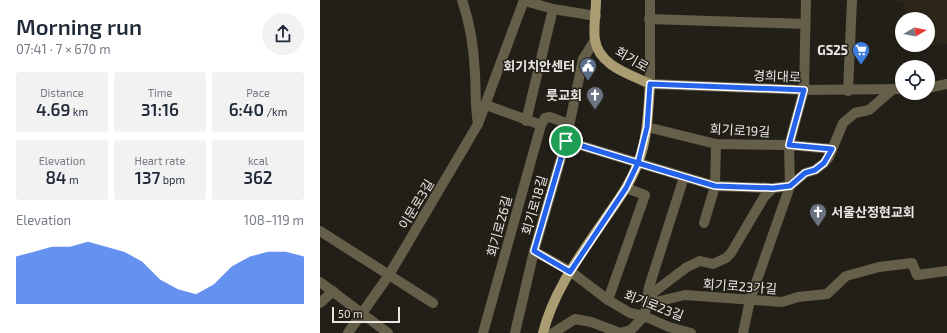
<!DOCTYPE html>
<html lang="en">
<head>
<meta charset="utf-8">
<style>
	:root { --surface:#fff; --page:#f2f2f3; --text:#1f2937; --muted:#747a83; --accent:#2563eb }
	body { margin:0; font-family:"Exo 2","Noto Sans KR",sans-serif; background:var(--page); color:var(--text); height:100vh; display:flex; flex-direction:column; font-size:15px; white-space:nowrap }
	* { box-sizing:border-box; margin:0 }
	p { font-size:13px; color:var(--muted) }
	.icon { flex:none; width:22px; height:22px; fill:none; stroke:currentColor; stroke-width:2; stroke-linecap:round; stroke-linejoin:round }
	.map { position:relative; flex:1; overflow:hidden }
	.details { display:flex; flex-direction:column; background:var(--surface); width:320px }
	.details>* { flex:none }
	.needle { width:26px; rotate:80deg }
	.fabs { position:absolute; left:575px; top:12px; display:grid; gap:8px }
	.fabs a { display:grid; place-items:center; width:40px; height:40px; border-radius:50%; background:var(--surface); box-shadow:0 1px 3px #0004; font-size:20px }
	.scale { position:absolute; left:12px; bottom:10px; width:68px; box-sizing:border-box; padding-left:4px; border:2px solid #e9e7e2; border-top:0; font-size:11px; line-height:14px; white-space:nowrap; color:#e9e7e2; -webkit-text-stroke:3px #221f18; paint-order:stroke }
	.pin { position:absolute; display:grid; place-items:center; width:34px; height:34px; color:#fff; margin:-17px; border:2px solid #fff; border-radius:50%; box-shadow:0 1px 4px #0007 }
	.round { display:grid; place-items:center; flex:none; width:42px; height:42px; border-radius:21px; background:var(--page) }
	.summary { display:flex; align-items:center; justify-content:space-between; height:68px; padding:0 16px }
	h1 { font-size:22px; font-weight:600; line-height:30px }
	.stats { display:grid; grid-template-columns:repeat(3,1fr); gap:6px; height:68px; padding:4px 16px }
	.stats div { display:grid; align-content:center; border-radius:4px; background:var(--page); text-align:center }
	.stats b { font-size:17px; font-weight:600 }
	.stats small { font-size:11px; font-weight:400 }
	.stats p { font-size:11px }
	.chart { height:112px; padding:8px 16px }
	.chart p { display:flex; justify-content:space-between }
	.chart svg { width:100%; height:72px; margin-top:4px; fill:var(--accent); opacity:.7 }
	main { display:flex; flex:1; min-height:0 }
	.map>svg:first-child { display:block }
	.built { fill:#2b2619 }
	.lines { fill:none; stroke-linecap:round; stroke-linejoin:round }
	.minor { stroke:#655e49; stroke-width:10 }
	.major { stroke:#ab9d71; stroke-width:10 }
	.route-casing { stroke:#fff; stroke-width:8 }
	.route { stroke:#2563eb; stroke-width:5 }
	.labels { text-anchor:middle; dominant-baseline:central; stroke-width:3; stroke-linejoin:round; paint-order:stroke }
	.poi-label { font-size:13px; font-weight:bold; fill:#e9e7e2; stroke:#221f18; text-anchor:end }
	.street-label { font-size:13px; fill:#e9e7e2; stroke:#221f18 }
</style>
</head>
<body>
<main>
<section class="details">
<div class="summary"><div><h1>Morning run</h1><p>07:41 · 7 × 670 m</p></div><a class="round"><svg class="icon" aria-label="share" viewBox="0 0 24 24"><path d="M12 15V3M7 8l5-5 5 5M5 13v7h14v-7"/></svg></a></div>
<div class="stats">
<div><p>Distance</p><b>4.69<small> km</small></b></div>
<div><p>Time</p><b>31:16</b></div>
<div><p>Pace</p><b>6:40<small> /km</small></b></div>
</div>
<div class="stats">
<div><p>Elevation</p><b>84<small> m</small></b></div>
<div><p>Heart rate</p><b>137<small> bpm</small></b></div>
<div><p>kcal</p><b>362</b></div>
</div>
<div class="chart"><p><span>Elevation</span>108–119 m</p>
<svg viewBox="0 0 160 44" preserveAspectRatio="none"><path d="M0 44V15L10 12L20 9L30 9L40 6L50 9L60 12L70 18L80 29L90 35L100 38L110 32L120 21L130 15L140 12L150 12L160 15V44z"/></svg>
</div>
</section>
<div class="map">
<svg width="627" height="333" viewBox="0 0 627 333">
	<rect width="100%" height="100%" fill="#221f18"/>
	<path class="built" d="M570 0H627V44L589 49V45H608V19H586L584 3Z"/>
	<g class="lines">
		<g class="minor">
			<path d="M142 0C150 23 154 49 155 74 156 91 155 107 158 124"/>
			<path d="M330 0V84L484 90 582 89"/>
			<path d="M205 1 233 9 276 16"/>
			<path d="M329 19 485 24"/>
			<path d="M608 88 627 84"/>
			<path d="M528 91 532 0"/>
			<path d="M166 105 221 125 225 118 230 117 248 124"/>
			<path d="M206 121 233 9"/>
			<path d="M327 127 396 144 469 145 512 149"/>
			<path d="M246 141 395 186 453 188 470 186 485 173 495 170 504 163 509 157 523 123 535 113 549 110 572 90"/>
			<path d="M384 223 395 186 396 144"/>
			<path d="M0 231 113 303"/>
			<path d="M214 251 250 271 288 300 310 313 324 316 349 327 371 333"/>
			<path d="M0 282 68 333"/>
			<path d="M288 300 325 195 306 188"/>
			<path d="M327 300 329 287 364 177"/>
			<path d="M0 303 13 291"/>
			<path d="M327 304 334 292 367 267 380 261 393 264 406 258 411 253 444 197 453 188"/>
			<path d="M28 333 69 275 158 124 204 0"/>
			<path d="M163 333 221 125"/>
			<path d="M195 333 214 251 246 141 263 59 275 40"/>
			<path d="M233 333 255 319 271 322 300 333 311 330 324 316 327 304 365 295 462 302 478 297 507 294 526 276 559 267 592 263 597 275 627 271"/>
			<path d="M423 333 430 300 470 186 469 145 484 90 486 0"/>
		</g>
		<path class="major" d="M223 333C234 289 262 253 287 216 299 199 311 182 318 163 328 138 328 111 330 84 310 74 279 66 275 40 273 28 276 13 276 0"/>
	</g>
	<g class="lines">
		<g class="route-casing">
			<path id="route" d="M246 141 214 251 250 272 306 188 318 163 395 186 453 188 470 186 485 173 495 170 504 163 512 149 469 145 484 90 330 84 327 127 318 163 246 141"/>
		</g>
		<use href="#route" class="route"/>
	</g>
	<defs>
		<g id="supermarket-pin" transform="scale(0.9)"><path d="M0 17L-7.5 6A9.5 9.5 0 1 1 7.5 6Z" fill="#3f7fe0" stroke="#221f18"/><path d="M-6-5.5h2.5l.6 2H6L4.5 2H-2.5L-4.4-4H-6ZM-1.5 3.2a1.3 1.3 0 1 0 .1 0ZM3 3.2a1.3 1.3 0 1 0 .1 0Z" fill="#fff"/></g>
		<g id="civic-pin" transform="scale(0.9)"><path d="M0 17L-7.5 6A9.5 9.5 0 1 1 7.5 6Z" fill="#5c6f8a" stroke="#221f18"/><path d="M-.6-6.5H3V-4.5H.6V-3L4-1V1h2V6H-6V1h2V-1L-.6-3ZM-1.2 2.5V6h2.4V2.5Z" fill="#fff"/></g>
		<g id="church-pin" transform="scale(0.9)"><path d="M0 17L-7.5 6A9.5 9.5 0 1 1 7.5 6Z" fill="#6b7280" stroke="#221f18"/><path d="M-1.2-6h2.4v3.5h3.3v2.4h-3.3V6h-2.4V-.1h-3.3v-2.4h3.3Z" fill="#fff"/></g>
	</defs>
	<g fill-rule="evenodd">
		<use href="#supermarket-pin" x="541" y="50"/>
		<use href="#civic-pin" x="268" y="66"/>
		<use href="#church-pin" x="275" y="95"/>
		<use href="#church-pin" x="498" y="212"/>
	</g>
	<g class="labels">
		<g class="poi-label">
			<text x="528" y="50">GS25</text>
			<text x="255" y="66">회기치안센터</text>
			<text x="262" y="95">룻교회</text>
			<text x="511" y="212" text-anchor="start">서울산정현교회</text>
		</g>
		<g class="street-label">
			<text transform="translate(312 59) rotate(30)">회기로</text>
			<text transform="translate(457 76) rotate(2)">경희대로</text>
			<text transform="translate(420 130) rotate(3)">회기로19길</text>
			<text transform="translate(96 204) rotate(-59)">이문로3길</text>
			<text transform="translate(214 205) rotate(-74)">회기로18길</text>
			<text transform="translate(179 226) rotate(-75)">회기로26길</text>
			<text transform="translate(420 286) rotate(4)">회기로23가길</text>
			<text transform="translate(334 305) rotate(21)">회기로23길</text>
		</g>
	</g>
</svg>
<div class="fabs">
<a><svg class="needle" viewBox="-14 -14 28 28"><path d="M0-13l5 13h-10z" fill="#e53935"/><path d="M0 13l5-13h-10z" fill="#747a83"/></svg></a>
<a><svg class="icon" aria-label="locate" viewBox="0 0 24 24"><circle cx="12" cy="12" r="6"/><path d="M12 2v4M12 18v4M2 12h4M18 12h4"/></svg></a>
</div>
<div class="scale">50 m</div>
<div class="pin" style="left:246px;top:141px;background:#1e9e55"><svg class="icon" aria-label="arrive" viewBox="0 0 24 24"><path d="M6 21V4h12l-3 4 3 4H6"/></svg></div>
</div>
</main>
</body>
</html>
